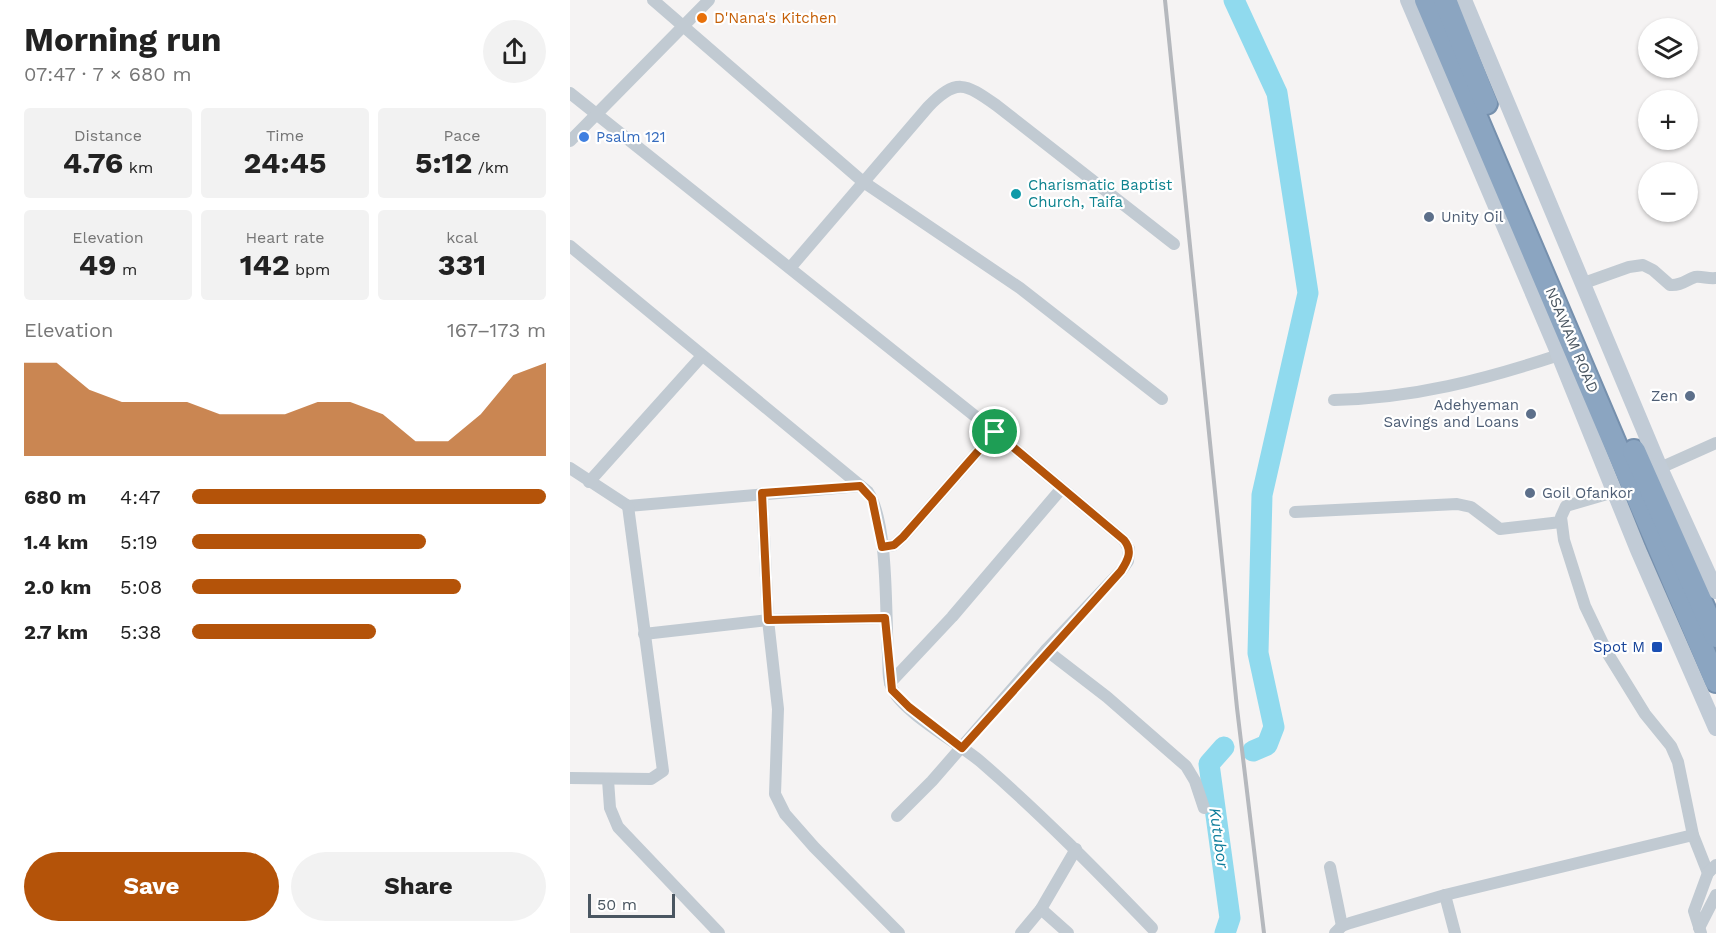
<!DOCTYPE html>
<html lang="en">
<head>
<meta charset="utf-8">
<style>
	:root { --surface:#fff; --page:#f2f2f2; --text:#222; --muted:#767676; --accent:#b45309 }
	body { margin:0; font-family:"Work Sans",sans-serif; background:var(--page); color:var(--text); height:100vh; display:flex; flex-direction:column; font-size:22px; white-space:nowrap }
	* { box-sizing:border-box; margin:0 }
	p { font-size:20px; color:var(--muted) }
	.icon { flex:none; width:33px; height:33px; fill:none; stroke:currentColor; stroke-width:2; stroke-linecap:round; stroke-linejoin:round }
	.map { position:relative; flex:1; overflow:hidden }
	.sheet { display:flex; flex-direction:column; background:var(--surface); width:570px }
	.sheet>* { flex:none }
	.buttons { position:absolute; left:1068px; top:18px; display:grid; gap:12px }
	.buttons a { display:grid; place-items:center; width:60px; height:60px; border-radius:50%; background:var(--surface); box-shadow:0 2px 4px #0004; font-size:30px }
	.scale { position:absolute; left:18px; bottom:15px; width:87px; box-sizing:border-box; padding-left:6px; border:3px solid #4a5661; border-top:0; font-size:16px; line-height:21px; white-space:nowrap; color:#4a5661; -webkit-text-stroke:4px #fff; paint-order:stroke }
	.pin { position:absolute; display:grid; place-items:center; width:51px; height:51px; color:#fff; margin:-26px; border:3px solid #fff; border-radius:50%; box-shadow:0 2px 6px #0007 }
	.round { display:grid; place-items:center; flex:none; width:63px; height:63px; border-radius:32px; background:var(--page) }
	.head { display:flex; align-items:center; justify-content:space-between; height:102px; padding:0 24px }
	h1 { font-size:33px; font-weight:700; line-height:45px }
	.metrics { display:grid; grid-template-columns:repeat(3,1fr); gap:9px; height:102px; padding:6px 24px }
	.metrics div { display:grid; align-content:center; border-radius:6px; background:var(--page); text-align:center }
	.metrics b { font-size:30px; font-weight:700 }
	.metrics small { font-size:16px; font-weight:400 }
	.metrics p { font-size:16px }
	.chart { height:168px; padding:12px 24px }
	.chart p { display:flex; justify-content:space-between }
	.chart svg { width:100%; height:108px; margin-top:6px; fill:var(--accent); opacity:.7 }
	.primary-button { display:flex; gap:12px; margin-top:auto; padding:12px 24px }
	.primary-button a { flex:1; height:69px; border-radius:36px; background:var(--accent); color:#fff; font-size:24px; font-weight:700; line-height:69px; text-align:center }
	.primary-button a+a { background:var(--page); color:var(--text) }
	ul { padding:0 24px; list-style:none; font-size:20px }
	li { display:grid; grid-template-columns:96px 72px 1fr; align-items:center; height:45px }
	li i { height:15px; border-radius:8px; background:var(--accent) }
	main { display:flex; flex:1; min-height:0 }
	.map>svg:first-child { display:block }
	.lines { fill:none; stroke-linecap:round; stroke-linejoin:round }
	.river { stroke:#90daee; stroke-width:21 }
	.highway-casing { stroke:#7690ad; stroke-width:26 }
	.street { stroke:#c1cad2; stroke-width:12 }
	.secondary { stroke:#c1cbd6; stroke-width:16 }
	.highway { stroke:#8ba5c1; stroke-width:22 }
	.rail { stroke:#b5b8bd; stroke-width:4 }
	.route-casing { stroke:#fff; stroke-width:12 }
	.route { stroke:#b45309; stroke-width:8 }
	.food-dot { fill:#e8710a; stroke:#fff; stroke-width:2 }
	.shop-dot { fill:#3f7fe0; stroke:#fff; stroke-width:2 }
	.culture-dot { fill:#0f9aa8; stroke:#fff; stroke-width:2 }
	.service-dot { fill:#5c6f8a; stroke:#fff; stroke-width:2 }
	.transit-dot { fill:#1a4fb4; stroke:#fff; stroke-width:2 }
	.labels { text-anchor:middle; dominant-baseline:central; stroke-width:4.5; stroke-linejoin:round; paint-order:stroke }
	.food-label { font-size:15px; fill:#c56008; stroke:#fff; text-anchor:start }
	.shop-label { font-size:15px; fill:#366cbe; stroke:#fff; text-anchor:start }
	.culture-label { font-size:15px; fill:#0d838f; stroke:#fff; text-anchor:start }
	.service-label { font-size:15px; fill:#4e5e75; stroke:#fff; text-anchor:start }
	.street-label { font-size:15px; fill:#4a5661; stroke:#fff }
	.transit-label { font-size:15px; fill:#164399; stroke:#fff; text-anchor:end }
	.water-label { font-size:16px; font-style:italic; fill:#0c7c9b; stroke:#fff }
</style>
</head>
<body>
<main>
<section class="sheet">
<div class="head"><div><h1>Morning run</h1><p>07:47 · 7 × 680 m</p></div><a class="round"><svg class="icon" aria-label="share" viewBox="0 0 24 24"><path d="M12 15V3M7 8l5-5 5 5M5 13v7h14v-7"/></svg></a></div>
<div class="metrics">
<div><p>Distance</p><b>4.76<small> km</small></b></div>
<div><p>Time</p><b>24:45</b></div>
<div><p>Pace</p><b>5:12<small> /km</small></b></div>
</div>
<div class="metrics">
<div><p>Elevation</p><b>49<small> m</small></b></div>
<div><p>Heart rate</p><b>142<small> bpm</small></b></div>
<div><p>kcal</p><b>331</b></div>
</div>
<div class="chart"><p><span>Elevation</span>167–173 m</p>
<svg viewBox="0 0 160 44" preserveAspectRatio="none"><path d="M0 44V6L10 6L20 17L30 22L40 22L50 22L60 27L70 27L80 27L90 22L100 22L110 27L120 38L130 38L140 27L150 11L160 6V44z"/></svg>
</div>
<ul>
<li><b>680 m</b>4:47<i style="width:100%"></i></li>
<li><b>1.4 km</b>5:19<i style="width:66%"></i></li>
<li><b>2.0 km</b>5:08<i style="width:76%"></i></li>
<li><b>2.7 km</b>5:38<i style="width:52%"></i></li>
</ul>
<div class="primary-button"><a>Save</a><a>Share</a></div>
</section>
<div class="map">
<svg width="1146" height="933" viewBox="0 0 1146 933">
	<rect width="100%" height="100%" fill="#f5f3f3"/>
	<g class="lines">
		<g class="river">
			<path d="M664 0 707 93 738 293 692 495 688 653 704 727 697 745 683 751"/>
			<path d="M654 747 639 764 660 918 655 933"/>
		</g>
		<g class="highway-casing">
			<g id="highway">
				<path d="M856 0 1146 681"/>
				<path d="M875 0 916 103"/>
				<path d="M1064 451 1146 636"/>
			</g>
		</g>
		<g class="street">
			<path d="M83 0 292 181 450 288 592 399"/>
			<path d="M0 93 425 432 554 540 559 549 558 561 551 571 476 650 362 781 327 816"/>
			<path d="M0 141 139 0"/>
			<path d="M0 246 298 492C319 524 315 614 318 654 319 666 317 680 323 690 334 713 390 744 411 762 471 814 527 871 582 928"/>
			<path d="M220 268 358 107C386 78 395 83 426 105L604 244"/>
			<path d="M1014 283 1059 267 1073 265 1083 270 1100 285C1111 286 1116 280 1125 277 1132 276 1138 279 1146 278"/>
			<path d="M764 400C844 398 913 380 989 355"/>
			<path d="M0 468 58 506 290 486"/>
			<path d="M1090 468 1146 443"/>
			<path d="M19 482 132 356"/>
			<path d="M1044 492 996 506 991 517 994 540 1015 606 1038 654 1075 714 1101 746 1108 762 1123 835 1138 873"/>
			<path d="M192 493 198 620 208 709 205 794 215 814 244 847 329 933"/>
			<path d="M725 512 887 504 901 507 930 529 991 522"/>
			<path d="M312 547 324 545 333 537 425 432"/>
			<path d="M74 634 198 620 315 618"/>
			<path d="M476 650 537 697 616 766 625 781 634 808"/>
			<path d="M320 683 382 617 492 488"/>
			<path d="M0 778 81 779 93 771 58 506"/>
			<path d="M38 780 40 808 48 827 149 933"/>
			<path d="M760 867 772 926"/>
			<path d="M875 895 885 933"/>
			<path d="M471 909 498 933"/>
			<path d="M1129 928 1146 895"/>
			<path d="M451 933 471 909 506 849"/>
			<path d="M765 933 772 926 780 923 875 895 1123 835"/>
			<path d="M1131 933 1124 911 1138 873 1146 865"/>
		</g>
		<g class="secondary">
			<path d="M838 0 985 345 1068 550 1146 728"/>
			<path d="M894 0 1090 468 1146 591"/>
		</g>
		<use href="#highway" class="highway"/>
		<path class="rail" d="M595 0 667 708 694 933"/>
	</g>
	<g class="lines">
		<g class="route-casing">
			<path id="route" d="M425 432 554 540C563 551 558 560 551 571L392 748 339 707 322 690 315 618 198 620 192 493 290 486 302 499 312 547 324 545 333 537Z"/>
		</g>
		<use href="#route" class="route"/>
	</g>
	<circle class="food-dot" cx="132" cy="18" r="6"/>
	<circle class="shop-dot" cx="14" cy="137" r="6"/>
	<circle class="culture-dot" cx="446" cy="194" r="6"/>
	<g class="service-dot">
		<circle cx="859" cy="217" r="6"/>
		<circle cx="1120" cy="396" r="6"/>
		<circle cx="961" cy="414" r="6"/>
		<circle cx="960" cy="493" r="6"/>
	</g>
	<rect class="transit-dot" x="1081" y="641" width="12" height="12" rx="3"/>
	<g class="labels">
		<g class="food-label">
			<text x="144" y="18">D'Nana's Kitchen</text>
		</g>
		<g class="shop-label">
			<text x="26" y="137">Psalm 121</text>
		</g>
		<g class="culture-label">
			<text x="458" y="185">Charismatic Baptist<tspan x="458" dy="17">Church, Taifa</tspan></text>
		</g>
		<g class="service-label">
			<text x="871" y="217">Unity Oil</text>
			<text x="1108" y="396" text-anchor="end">Zen</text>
			<text x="949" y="405" text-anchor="end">Adehyeman<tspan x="949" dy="17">Savings and Loans</tspan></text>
			<text x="972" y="493">Goil Ofankor</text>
		</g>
		<g class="street-label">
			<text transform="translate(1002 340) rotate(67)">NSAWAM ROAD</text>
		</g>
		<g class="transit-label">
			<text x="1075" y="647">Spot M</text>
		</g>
		<g class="water-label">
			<text transform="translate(649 838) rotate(82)">Kutubor</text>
		</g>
	</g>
</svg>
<div class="buttons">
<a><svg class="icon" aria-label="layers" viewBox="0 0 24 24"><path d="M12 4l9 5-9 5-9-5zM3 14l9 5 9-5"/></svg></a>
<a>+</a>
<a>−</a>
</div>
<div class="scale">50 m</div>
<div class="pin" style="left:425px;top:432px;background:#1e9e55"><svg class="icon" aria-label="arrive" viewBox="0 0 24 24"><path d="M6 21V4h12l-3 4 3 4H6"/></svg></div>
</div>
</main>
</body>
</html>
